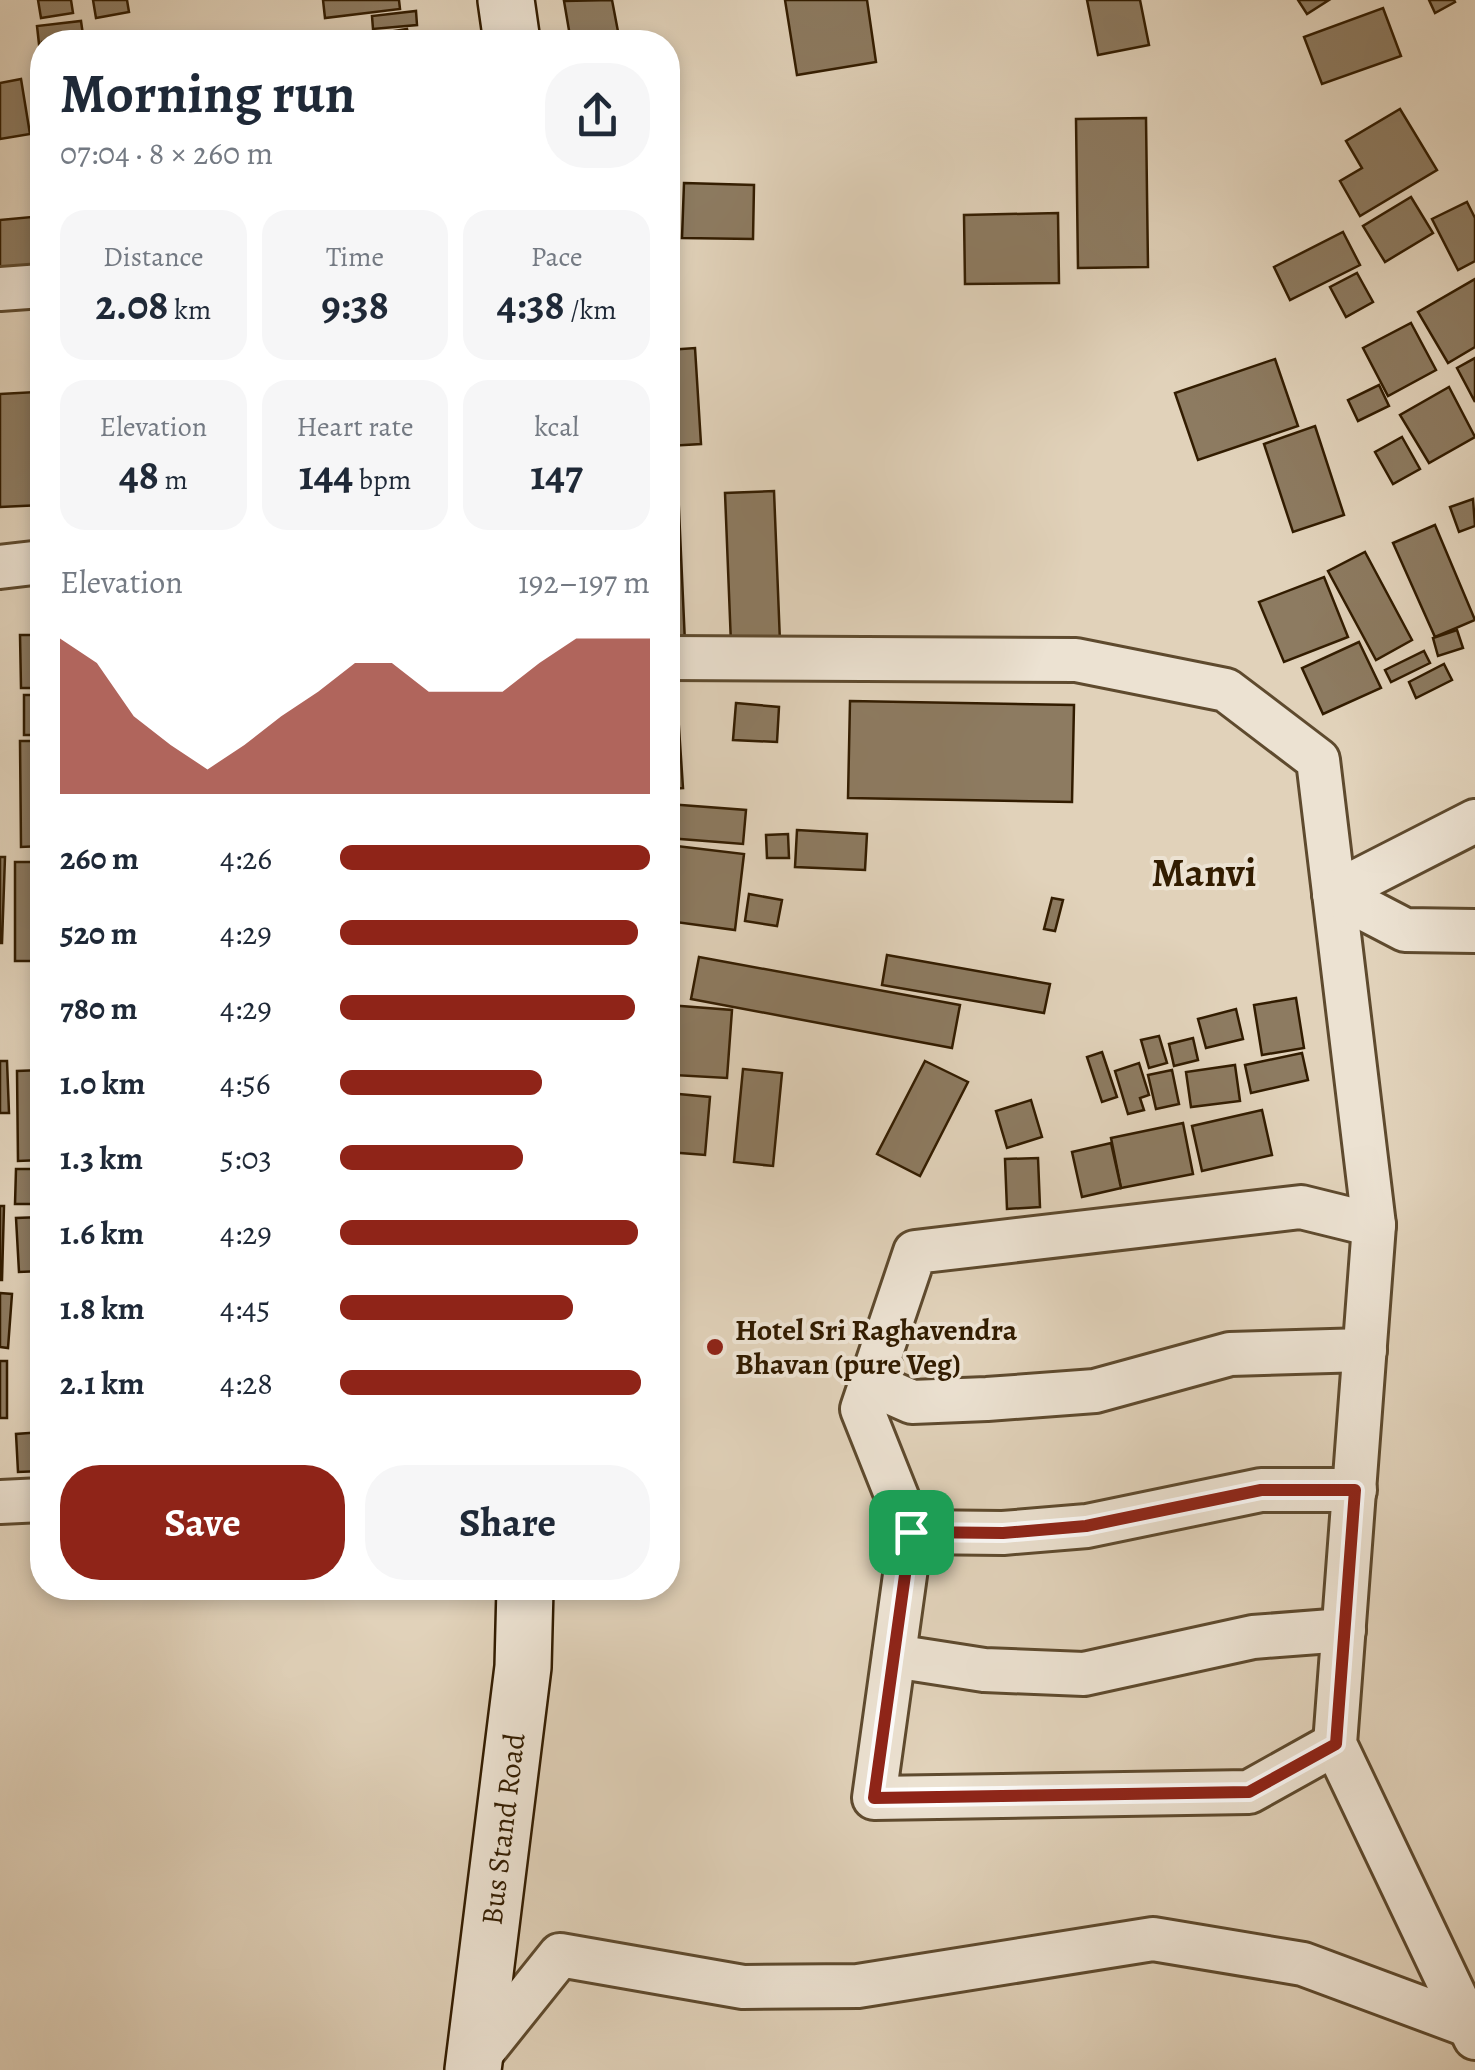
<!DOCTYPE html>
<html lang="en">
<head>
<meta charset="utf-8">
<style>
	:root { --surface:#fff; --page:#f6f6f7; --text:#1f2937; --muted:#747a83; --accent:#8f2418 }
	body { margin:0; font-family:Alegreya,serif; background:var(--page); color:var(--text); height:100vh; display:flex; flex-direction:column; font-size:38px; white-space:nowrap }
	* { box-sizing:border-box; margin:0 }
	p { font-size:32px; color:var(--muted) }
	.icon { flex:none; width:55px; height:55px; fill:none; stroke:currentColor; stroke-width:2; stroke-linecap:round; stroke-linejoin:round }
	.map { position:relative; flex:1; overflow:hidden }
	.side { position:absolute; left:30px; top:30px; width:650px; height:1570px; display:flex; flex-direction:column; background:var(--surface); border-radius:40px; box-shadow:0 5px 15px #0003 }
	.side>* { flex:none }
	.pin { position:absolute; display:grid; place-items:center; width:85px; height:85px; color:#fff; margin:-42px; border-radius:20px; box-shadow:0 5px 15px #0006 }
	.round { display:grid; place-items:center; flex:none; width:105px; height:105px; border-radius:40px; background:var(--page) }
	.headline { display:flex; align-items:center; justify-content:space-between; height:170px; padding:0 30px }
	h1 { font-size:55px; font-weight:700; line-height:75px }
	.figures { display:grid; grid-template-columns:repeat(3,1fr); gap:15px; height:170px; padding:10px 30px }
	.figures div { display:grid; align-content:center; border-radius:25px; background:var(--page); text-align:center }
	.figures b { font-size:42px; font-weight:700 }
	.figures small { font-size:28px; font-weight:400 }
	.figures p { font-size:28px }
	.chart { height:280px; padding:20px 30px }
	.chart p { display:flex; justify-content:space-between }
	.chart svg { width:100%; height:180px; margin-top:10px; fill:var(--accent); opacity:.7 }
	.action { display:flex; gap:20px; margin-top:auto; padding:20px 30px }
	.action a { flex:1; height:115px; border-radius:40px; background:var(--accent); color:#fff; font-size:40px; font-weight:700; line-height:115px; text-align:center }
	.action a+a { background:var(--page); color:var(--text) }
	ul { padding:0 30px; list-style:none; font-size:32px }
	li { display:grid; grid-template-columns:160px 120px 1fr; align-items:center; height:75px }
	li i { height:25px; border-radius:12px; background:var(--accent) }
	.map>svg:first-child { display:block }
	.building { fill:#8d7b61; stroke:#321c00; stroke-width:2.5 }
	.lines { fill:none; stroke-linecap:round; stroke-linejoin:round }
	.minor-casing { stroke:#5e4a2e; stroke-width:48 }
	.secondary-casing { stroke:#321c00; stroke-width:60 }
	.minor { stroke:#ece2d2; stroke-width:42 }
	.secondary { stroke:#ece2d2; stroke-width:55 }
	.route-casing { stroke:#fff; stroke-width:20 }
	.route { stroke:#8f2418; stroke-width:12 }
	.poi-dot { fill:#8f2418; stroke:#ece2d2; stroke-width:4 }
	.labels { text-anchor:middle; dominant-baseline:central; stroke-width:8; stroke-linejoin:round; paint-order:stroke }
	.poi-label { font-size:30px; font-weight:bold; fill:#321c00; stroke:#ece2d2; text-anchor:start }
	.street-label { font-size:30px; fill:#321c00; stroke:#ece2d2 }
	.district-label { font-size:40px; font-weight:bold; fill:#321c00; stroke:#ece2d2 }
</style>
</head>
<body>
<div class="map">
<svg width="1475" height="2070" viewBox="0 0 1475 2070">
	<rect width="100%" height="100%" fill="#e1d2ba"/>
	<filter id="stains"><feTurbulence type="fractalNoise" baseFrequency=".002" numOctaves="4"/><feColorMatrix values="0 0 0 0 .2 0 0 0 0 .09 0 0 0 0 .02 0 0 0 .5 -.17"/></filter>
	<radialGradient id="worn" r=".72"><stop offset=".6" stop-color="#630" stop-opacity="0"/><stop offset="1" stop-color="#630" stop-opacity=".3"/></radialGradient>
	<g class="building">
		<path d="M38 0H71L73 13 41 18Z"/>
		<path d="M93 0H127L129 12 96 18Z"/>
		<path d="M323 0H399L400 9 325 18Z"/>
		<path d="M612 0 620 42H571L564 1Z"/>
		<path d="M785 0H867L876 62 797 75Z"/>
		<path d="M1087 0H1140L1149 45 1098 55Z"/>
		<path d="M1298 0H1329L1307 14Z"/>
		<path d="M1429 0H1454L1455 2 1435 13Z"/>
		<path d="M1383 8 1401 56 1322 84 1304 37Z"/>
		<path d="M416 11 417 25 373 29 372 16Z"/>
		<path d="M81 21 84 42H42L40 53 37 26Z"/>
		<path d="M407 29 410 42H378L376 34Z"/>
		<path d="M21 79 30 134 0 139V83Z"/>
		<path d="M1400 109 1437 170 1360 216 1340 181 1362 168 1346 141Z"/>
		<path d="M1146 118 1148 267 1078 268 1076 119Z"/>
		<path d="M684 183 754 185 753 239 682 238Z"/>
		<path d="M1411 197 1433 233 1385 262 1363 226Z"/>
		<path d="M1467 202 1475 218V261L1458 270 1432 219Z"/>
		<path d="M1058 213 1059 283 965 284 964 215Z"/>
		<path d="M42 216V271L0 276V220Z"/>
		<path d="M1343 232 1360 265 1290 300 1274 267Z"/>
		<path d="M1357 273 1373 302 1346 317 1330 287Z"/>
		<path d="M1475 279V347L1448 363 1418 312Z"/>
		<path d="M1411 323 1436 370 1388 396 1363 348Z"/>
		<path d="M695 348 701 444 668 446V350Z"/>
		<path d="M1475 358V402L1457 368Z"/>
		<path d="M1275 359 1298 426 1198 460 1175 393Z"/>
		<path d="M1379 385 1389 406 1358 421 1348 400Z"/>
		<path d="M1449 387 1475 437 1429 463 1400 415Z"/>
		<path d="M36 392 42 505 0 507V394Z"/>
		<path d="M1315 426 1344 515 1293 532 1264 444Z"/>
		<path d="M1402 437 1420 469 1393 484 1375 452Z"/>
		<path d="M668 488H678L685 643 668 644Z"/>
		<path d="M774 491 780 642 731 644 725 493Z"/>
		<path d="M1473 499 1475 526 1459 532 1450 507Z"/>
		<path d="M1435 525 1475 620 1435 637 1393 543Z"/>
		<path d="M1365 552 1412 640 1376 660 1328 571Z"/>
		<path d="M1324 577 1348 637 1284 662 1259 602Z"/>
		<path d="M1457 630 1463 648 1438 656 1433 638Z"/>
		<path d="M20 635H42V688H21Z"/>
		<path d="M1359 642 1381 688 1323 714 1302 668Z"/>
		<path d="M1424 651 1430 663 1391 682 1385 670Z"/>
		<path d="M1444 664 1452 680 1416 698 1409 682Z"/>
		<path d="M668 668H675L683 788 668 789Z"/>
		<rect x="24" y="695" width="18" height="40"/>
		<path d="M850 701 1074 705 1072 802 848 798Z"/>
		<path d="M736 703 779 707 777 742 733 740Z"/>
		<path d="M20 741H42V846L21 847Z"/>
		<path d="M668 804 746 810 743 844 668 838Z"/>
		<path d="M797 830 867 834 865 870 795 867Z"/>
		<path d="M788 834 789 858H767L766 835Z"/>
		<path d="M668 845 744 854 735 930 668 921Z"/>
		<path d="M0 857H5L2 943H0Z"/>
		<rect x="15" y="862" width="27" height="99"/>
		<path d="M749 894 782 900 777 926 745 921Z"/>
		<path d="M1052 898 1063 900 1055 931 1044 929Z"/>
		<path d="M887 955 1050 984 1044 1013 882 985Z"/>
		<path d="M699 957 960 1005 952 1048 691 999Z"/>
		<path d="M1296 998 1304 1048 1262 1055 1254 1005Z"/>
		<path d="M668 1005 732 1010 727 1078 674 1075 668 1084Z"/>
		<path d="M1236 1009 1243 1039 1206 1048 1198 1019Z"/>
		<path d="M1159 1036 1167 1063 1149 1068 1141 1040Z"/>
		<path d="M1193 1038 1198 1060 1174 1066 1169 1044Z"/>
		<path d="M1102 1052 1117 1097 1102 1102 1087 1057Z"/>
		<path d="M1302 1053 1308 1080 1251 1093 1245 1065Z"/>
		<path d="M0 1061H7L9 1113H0Z"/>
		<path d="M925 1061 968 1082 920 1176 877 1154Z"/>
		<path d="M1139 1063 1149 1095 1140 1098 1144 1110 1128 1114 1115 1071Z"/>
		<path d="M1235 1065 1240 1101 1191 1107 1186 1072Z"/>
		<path d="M743 1069 782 1073 773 1166 734 1162Z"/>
		<path d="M42 1070V1160L18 1161 17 1071Z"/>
		<path d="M1172 1070 1179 1104 1156 1109 1148 1075Z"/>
		<path d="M668 1093 710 1097 705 1155 668 1152Z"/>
		<path d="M1031 1100 1042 1137 1007 1148 996 1111Z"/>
		<path d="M1262 1110 1272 1155 1202 1171 1192 1126Z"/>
		<path d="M1183 1123 1193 1174 1121 1188 1111 1138Z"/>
		<path d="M1111 1143 1121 1188 1082 1197 1072 1152Z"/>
		<path d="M1038 1158 1040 1207 1007 1209 1005 1159Z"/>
		<path d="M16 1169H42V1204H15Z"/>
		<path d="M0 1206H4L2 1280H0Z"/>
		<path d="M42 1217V1271L19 1272 16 1218Z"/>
		<path d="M0 1293 12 1294 8 1348 0 1347Z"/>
		<path d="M34 1300H42V1364H37Z"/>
		<rect x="0" y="1361" width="7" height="57"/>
		<path d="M42 1432V1471L18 1472 16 1434Z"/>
	</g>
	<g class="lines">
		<g class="minor-casing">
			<g id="minor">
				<path d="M0 289 42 286"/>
				<path d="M0 567 42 562"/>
				<path d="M668 658 1076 660 1226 690 1318 760 1374 1225 1335 1744 1475 2038"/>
				<path d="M1334 893 1475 821"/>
				<path d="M1334 893 1405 930 1475 931"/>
				<path d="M871 1384 912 1402 987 1399 1095 1391 1230 1354 1365 1350"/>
				<path d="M0 1502 42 1500"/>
				<path d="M911 1532 1003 1533 1087 1526 1261 1490H1355"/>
				<path d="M894 1656 984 1670 1084 1674 1253 1637 1344 1630"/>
				<path d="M1335 1744 1249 1792 874 1798 911 1532 862 1409 915 1252 1301 1207 1374 1225"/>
				<path d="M475 2061 560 1955 743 1987 858 1986 1153 1939 1303 1964 1470 2026"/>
			</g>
		</g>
		<g class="secondary-casing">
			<g id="secondary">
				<path d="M506 0 512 42"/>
				<path d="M473 2070 523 1667 525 1588"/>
			</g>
		</g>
		<use href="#minor" class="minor"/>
		<use href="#secondary" class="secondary"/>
	</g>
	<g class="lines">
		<g class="route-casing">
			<path id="route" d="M1261 1490H1355L1336 1744 1249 1792 874 1798 911 1532 1003 1533 1086 1526Z"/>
		</g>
		<use href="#route" class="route"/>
	</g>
	<circle class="poi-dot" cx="715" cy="1347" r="10"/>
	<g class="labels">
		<g class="poi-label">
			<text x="735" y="1330">Hotel Sri Raghavendra<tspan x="735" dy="34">Bhavan (pure Veg)</tspan></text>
		</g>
		<g class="street-label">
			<text transform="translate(503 1829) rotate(-83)">Bus Stand Road</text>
		</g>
		<g class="district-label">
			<text x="1204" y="872">Manvi</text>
		</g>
	</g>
	<rect width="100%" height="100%" filter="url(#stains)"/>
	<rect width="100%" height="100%" fill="url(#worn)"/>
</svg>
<div class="pin" style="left:911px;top:1532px;background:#1e9e55"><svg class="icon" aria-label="arrive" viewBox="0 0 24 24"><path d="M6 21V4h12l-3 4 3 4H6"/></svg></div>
<section class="side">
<div class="headline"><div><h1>Morning run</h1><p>07:04 · 8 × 260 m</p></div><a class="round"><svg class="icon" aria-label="share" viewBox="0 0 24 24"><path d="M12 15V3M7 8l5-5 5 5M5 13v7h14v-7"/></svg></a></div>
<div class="figures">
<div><p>Distance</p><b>2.08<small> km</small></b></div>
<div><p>Time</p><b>9:38</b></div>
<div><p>Pace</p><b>4:38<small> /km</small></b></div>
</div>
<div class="figures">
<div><p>Elevation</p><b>48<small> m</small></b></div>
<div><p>Heart rate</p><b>144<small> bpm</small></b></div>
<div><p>kcal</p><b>147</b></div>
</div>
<div class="chart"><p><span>Elevation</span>192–197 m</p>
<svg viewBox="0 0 160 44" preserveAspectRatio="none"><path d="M0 44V6L10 12L20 25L30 32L40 38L50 32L60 25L70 19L80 12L90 12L100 19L110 19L120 19L130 12L140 6L150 6L160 6V44z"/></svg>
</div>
<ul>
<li><b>260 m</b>4:26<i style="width:100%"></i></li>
<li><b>520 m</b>4:29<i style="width:96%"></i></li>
<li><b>780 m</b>4:29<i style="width:95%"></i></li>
<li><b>1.0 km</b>4:56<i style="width:65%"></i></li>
<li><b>1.3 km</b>5:03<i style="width:59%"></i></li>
<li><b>1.6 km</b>4:29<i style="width:96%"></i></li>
<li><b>1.8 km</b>4:45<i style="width:75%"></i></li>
<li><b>2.1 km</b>4:28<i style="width:97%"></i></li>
</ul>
<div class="action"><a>Save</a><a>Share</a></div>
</section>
</div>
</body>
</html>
